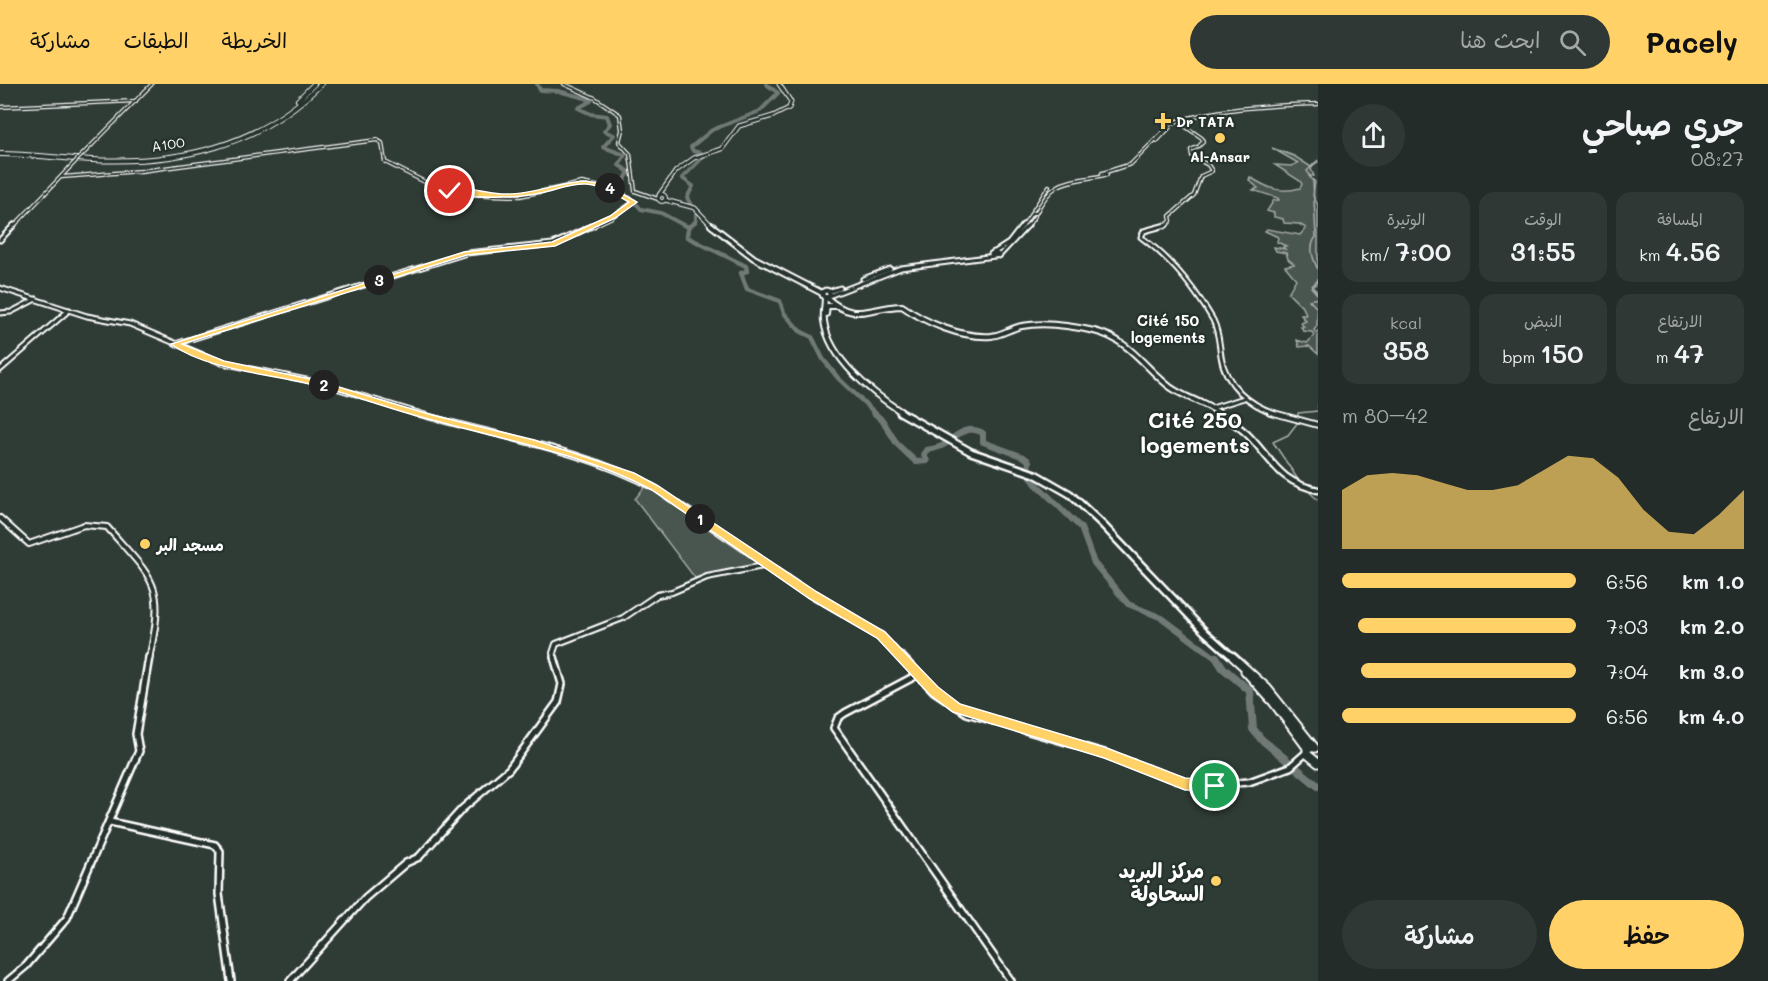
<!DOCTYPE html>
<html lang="ar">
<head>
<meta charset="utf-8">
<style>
	:root { --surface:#232c28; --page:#2f3834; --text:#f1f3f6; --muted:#a3a7a8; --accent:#ffd166 }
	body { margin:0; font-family:Mali,"Playpen Sans Arabic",sans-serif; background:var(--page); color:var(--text); direction:rtl; height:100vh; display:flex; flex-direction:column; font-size:22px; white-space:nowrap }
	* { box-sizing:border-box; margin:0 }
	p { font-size:20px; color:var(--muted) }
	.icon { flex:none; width:33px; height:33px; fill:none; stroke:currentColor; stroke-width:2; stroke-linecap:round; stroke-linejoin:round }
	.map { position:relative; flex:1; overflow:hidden; direction:ltr }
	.panel { display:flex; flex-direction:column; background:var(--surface); width:450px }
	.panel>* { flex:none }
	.pin { position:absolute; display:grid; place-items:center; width:51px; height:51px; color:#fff; margin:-26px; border:3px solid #fff; border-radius:50%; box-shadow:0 2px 6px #0007 }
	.km { position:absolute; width:30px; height:30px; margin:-15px; border-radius:50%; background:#222; color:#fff; font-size:16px; line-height:30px; text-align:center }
	.round { display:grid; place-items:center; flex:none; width:63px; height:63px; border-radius:32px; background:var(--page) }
	.head { display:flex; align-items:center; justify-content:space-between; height:102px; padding:0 24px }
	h1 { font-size:33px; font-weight:600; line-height:45px }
	.stats { display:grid; grid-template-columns:repeat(3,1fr); gap:9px; height:102px; padding:6px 24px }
	.stats div { display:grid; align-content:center; border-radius:15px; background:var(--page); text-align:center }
	.stats b { font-size:26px; font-weight:600 }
	.stats small { font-size:16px; font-weight:400 }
	.stats p { font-size:16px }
	.chart { height:168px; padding:12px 24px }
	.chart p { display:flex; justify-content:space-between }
	.chart svg { width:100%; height:108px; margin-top:6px; fill:var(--accent); opacity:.7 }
	.primary-button { display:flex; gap:12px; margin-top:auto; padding:12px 24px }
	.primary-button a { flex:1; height:69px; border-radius:36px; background:var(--accent); color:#111; font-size:24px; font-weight:600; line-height:69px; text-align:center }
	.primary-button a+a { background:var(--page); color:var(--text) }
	ul { padding:0 24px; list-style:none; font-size:20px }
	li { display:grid; grid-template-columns:96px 72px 1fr; align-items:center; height:45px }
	li i { height:15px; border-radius:8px; background:var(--accent) }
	header { display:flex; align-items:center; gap:36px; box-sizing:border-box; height:84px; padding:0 30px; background:var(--accent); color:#111 }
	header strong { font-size:28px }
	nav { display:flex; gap:33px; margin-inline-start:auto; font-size:21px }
	.search { width:420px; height:54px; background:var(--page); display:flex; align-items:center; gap:15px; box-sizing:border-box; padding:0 21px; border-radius:33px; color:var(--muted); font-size:22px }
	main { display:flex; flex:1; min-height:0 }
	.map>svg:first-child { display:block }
	.green { fill:#4a544f; stroke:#a4aaa7; stroke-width:1.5 }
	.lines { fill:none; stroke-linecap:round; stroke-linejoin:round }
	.stream { stroke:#a9afac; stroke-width:1.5 }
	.river-far3 { stroke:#707975; stroke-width:4 }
	.river-far2 { stroke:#707975; stroke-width:4.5 }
	.river-far1 { stroke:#707975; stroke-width:6 }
	.river { stroke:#707975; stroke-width:8 }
	.tertiary-far3-casing { stroke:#fff; stroke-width:4.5 }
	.tertiary-far2-casing { stroke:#fff; stroke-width:7 }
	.tertiary-far1-casing { stroke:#fff; stroke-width:8 }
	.tertiary-casing { stroke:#fff; stroke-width:10 }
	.secondary-far3-casing { stroke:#fff; stroke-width:4.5 }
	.secondary-far2-casing { stroke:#fff; stroke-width:7 }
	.secondary-far1-casing { stroke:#fff; stroke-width:8 }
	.secondary-casing { stroke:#fff; stroke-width:10 }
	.primary-far2-casing { stroke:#fff; stroke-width:4.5 }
	.primary-far1-casing { stroke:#fff; stroke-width:8 }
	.primary-casing { stroke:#fff; stroke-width:9 }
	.trunk-far3-casing { stroke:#fff; stroke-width:5 }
	.trunk-far2-casing { stroke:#fff; stroke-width:8 }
	.trunk-far1-casing { stroke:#fff; stroke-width:10 }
	.trunk-casing { stroke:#fff; stroke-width:11 }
	.motorway-casing { stroke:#fff; stroke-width:6 }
	.tertiary-far3 { stroke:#26332d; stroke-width:2 }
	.tertiary-far2 { stroke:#26332d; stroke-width:3 }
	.tertiary-far1 { stroke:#26332d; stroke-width:4 }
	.tertiary { stroke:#26332d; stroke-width:5 }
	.secondary-far3 { stroke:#26332d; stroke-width:2 }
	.secondary-far2 { stroke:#26332d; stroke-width:3 }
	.secondary-far1 { stroke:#26332d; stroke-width:4 }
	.secondary { stroke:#26332d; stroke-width:5 }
	.primary-far2 { stroke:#26332d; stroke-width:2 }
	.primary-far1 { stroke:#26332d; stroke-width:4 }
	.primary { stroke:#26332d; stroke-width:4.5 }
	.trunk-far3 { stroke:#26332d; stroke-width:3 }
	.trunk-far2 { stroke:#26332d; stroke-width:4 }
	.trunk-far1 { stroke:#26332d; stroke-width:5 }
	.trunk { stroke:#26332d; stroke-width:7 }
	.motorway { stroke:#26332d; stroke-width:4 }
	.secondary-bridge-casing { stroke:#fff; stroke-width:4.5; stroke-linecap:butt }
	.secondary-bridge { stroke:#26332d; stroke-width:2 }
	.route { fill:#ffd166; stroke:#fff; stroke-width:1.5 }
	.poi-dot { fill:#ffd166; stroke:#26332d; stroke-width:2 }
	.labels { text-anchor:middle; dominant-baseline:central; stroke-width:4.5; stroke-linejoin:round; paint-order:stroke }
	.far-poi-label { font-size:14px; font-weight:bold; fill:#fff; stroke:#26332d; text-anchor:start }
	.far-street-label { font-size:14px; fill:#fff; stroke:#26332d }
	.far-neighbourhood-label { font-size:15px; font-weight:bold; fill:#fff; stroke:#26332d }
	.poi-label { font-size:16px; font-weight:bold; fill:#fff; stroke:#26332d; text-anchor:start }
	.near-poi-label { font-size:20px; font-weight:bold; fill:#fff; stroke:#26332d; text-anchor:end }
	.district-label { font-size:22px; font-weight:bold; fill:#fff; stroke:#26332d }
</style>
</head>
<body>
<header>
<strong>Pacely</strong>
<div class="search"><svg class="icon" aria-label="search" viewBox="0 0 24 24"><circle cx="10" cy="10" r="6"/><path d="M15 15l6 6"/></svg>ابحث هنا</div>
<nav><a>الخريطة</a><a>الطبقات</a><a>مشاركة</a></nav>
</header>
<main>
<section class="panel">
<div class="head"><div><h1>جري صباحي</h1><p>08:27</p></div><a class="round"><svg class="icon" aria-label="share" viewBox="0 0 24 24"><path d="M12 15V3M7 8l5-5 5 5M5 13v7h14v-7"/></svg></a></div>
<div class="stats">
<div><p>المسافة</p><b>4.56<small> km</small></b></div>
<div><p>الوقت</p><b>31:55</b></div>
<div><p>الوتيرة</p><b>7:00<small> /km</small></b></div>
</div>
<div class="stats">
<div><p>الارتفاع</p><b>47<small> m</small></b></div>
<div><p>النبض</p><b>150<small> bpm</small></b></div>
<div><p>kcal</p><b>358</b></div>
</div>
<div class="chart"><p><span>الارتفاع</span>42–80 m</p>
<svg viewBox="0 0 160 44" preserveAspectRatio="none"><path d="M0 44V20L10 14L20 13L30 14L40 17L50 20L60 20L70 18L80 12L90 6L100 7L110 15L120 28L130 37L140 38L150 30L160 20V44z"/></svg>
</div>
<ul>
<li><b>1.0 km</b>6:56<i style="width:100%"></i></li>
<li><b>2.0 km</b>7:03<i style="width:93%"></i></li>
<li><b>3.0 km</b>7:04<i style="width:92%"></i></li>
<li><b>4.0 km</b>6:56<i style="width:100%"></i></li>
</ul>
<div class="primary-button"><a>حفظ</a><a>مشاركة</a></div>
</section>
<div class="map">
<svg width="1318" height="897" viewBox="0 0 1318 897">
	<rect width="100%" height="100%" fill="#2f3b35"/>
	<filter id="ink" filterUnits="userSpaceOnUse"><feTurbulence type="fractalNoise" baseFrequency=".0167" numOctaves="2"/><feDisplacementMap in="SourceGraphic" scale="12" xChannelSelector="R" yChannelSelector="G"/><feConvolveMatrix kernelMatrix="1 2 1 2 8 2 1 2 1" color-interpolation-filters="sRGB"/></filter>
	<g filter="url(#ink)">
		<g class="green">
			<path d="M1272 64 1294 72 1311 83 1318 76 1311 85 1314 92H1309L1315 98 1313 112 1318 121V198L1313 203 1318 209 1317 242 1314 246 1316 249 1318 247V270L1309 262 1299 263 1297 256 1307 259 1314 252 1312 248 1303 247 1301 243H1304L1301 239 1306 237 1301 231H1306L1304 225 1288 209 1296 195 1285 182 1294 180 1288 175 1286 169 1276 167 1274 163 1285 165 1283 163 1286 162 1277 158 1278 153 1265 147 1267 145 1300 151 1306 144 1299 140 1284 139 1283 135 1274 133V129L1267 127 1274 116H1279L1278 114 1253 106 1258 104 1249 96 1250 93C1267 104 1280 110 1300 104L1302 100 1300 97 1275 81 1291 82 1298 79Z"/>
			<path d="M647 400 762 478 759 481 695 494 635 415Z"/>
		</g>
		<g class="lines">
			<g class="stream">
				<path d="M1315 79 1318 78"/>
				<path d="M1314 80 1307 87 1313 98 1316 153C1308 163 1313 175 1318 186"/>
				<path d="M1318 196 1311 203 1318 211"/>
				<path d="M1318 214 1309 216 1318 225"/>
				<path d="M1318 321V324"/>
				<path d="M1298 333V329L1318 327"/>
				<path d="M1298 338 1288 351 1273 358 1299 397"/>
				<path d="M1306 405 1318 416"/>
			</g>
			<g class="river-far3">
				<path d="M537 0 540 6 558 7 589 15 591 17 578 24 591 30 607 32 610 40 604 47 614 51 603 63 625 71 619 81 629 88 621 103 625 110"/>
				<path d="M630 113 641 125 661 129 687 143"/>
				<path d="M689 143 696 137V127L687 114 693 102 682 94 702 74 701 69 693 67 691 63 712 46 760 27 778 9 766 0"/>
			</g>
			<g class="river-far2">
				<path d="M684 141 688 143"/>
				<path d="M688 143 687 153 746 182 747 187 741 189 747 205 780 217 784 229 800 247 812 253 823 275 838 294 875 329"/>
				<path d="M688 143 691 141"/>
			</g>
			<path class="river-far1" d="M873 328 883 337 897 360 916 378 927 377 924 371 926 366C932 365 940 364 945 360 957 351 967 340 983 349V358L1024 373 1029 377 1028 388 1035 399 1081 444 1094 479 1128 520 1162 534 1217 575"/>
			<path class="river" d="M1216 573 1223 584 1250 607 1253 645 1261 655 1318 702"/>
			<g class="tertiary-far3-casing">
				<g id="tertiary-far3">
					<path d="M0 23 136 17"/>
					<path d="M62 93 141 87 377 56 382 59 385 78 437 104 460 110 520 112 582 99 615 106 634 117 612 133 591 143"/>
				</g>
			</g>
			<g class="tertiary-far2-casing">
				<g id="tertiary-far2">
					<path d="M0 229 11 228 36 215"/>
					<path d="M175 260 467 169 553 160 594 141"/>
					<path d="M0 286 69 226"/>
				</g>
			</g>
			<g class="tertiary-far1-casing">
				<path id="tertiary-far1" d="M0 434 29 460 84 441 107 443C155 498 166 499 149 575"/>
			</g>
			<g class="tertiary-casing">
				<g id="tertiary">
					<path d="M919 590 845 629 838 634 834 644 1011 897"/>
					<path d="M110 738 215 761 220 767 219 810 231 897"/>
					<path d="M8 897 26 882 67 834 139 667 136 650 149 573"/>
				</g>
			</g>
			<g class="secondary-far3-casing">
				<g id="secondary-far3">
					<path d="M1182 36 1180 39 1202 54 1203 58 1199 62"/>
					<path d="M1176 39H1171C1219 23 1268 22 1318 20"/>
					<path d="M1157 57 1170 43"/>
					<path d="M87 66 152 0"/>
					<path d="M1106 88 1107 91 1102 89Z"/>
					<path d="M1106 88 1131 80 1171 40"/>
					<path d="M1032 128 1049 102"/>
					<path d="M1031 129H1036C1054 93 1068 99 1105 91"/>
					<path d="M13 143 74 79"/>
					<path d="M1022 143 1031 130"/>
					<path d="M1027 143 1035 132"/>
					<path d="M1165 143 1171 137 1170 132 1194 111 1201 92 1212 87 1208 81 1192 72 1191 66 1197 63"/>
				</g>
			</g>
			<g class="secondary-far2-casing">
				<g id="secondary-far2">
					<path d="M1166 141 1144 147 1141 153C1170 174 1195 205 1213 236 1219 248 1219 259 1221 272 1225 300 1249 321 1275 329"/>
					<path d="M0 156 14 141"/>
					<path d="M995 168 1009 159 1023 141"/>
					<path d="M999 171 994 168 991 170 999 172 1028 141"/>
					<path d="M863 195 890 185"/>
					<path d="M0 204 87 232 130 240 222 279 316 298 418 329"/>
					<path d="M828 208 840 204"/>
					<path d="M831 211 901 184 995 172"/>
					<path d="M1212 324 1244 314"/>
				</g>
			</g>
			<g class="secondary-far1-casing">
				<g id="secondary-far1">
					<path d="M413 328C493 352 581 364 655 404L813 512 881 551 903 575"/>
					<path d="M1270 328 1318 341"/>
					<path d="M555 575 553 569 556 560 623 534 657 511 672 508 707 493 768 481"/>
				</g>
			</g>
			<g class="secondary-casing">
				<g id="secondary">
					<path d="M902 573 934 607 967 629 1104 669 1195 702 1249 698 1290 683 1306 669"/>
					<path d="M290 897 365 814 406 779 419 773 462 725 509 685 558 618 562 600 554 573"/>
				</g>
			</g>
			<g class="primary-far2-casing">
				<path id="primary-far2" d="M564 0 595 14 620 31 622 46 619 58 630 70 635 107 658 115"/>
			</g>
			<g class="primary-far1-casing">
				<path id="primary-far1" d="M826 213C855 240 868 223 902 222 926 239 961 254 991 252 1002 251 1011 244 1022 242 1044 238 1072 242 1094 247 1129 255 1144 283 1170 303 1185 314 1204 318 1219 329"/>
			</g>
			<g class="primary-casing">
				<path id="primary" d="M1217 328C1228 336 1241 343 1250 353 1275 380 1280 398 1318 406"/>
			</g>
			<g class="trunk-far3-casing">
				<g id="trunk-far3">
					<circle cx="662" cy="114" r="3.5"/>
					<path d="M659 111 676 87 694 74 722 65 739 42 773 32 789 24 791 18 779 0"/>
					<path d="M665 116 695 124 713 143"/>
				</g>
			</g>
			<g class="trunk-far2-casing">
				<g id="trunk-far2">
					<path d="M711 141 754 174 822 209"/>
					<circle cx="826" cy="210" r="3.5"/>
					<path d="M825 213C825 221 823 229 824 237 829 275 872 309 903 329"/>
					<path d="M826 230 827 222H836"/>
				</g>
			</g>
			<g class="trunk-far1-casing">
				<path id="trunk-far1" d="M900 328 971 368 1035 390 1070 410 1103 441 1205 548 1235 575"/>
			</g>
			<g class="trunk-casing">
				<g id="trunk">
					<path d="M1233 573 1267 604 1315 664"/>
					<path d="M1245 587 1273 618 1308 665"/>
					<path d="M1311 664 1307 665V670L1318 679"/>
				</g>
			</g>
			<g class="motorway-casing">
				<g id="motorway">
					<path d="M298 16 314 0"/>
					<path d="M0 70C31 70 61 75 92 76 179 80 258 63 321 0"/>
				</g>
			</g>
			<use href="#tertiary-far3" class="tertiary-far3"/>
			<use href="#tertiary-far2" class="tertiary-far2"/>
			<use href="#tertiary-far1" class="tertiary-far1"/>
			<use href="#tertiary" class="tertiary"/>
			<use href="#secondary-far3" class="secondary-far3"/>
			<use href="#secondary-far2" class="secondary-far2"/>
			<use href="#secondary-far1" class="secondary-far1"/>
			<use href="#secondary" class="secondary"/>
			<use href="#primary-far2" class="primary-far2"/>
			<use href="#primary-far1" class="primary-far1"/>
			<use href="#primary" class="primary"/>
			<use href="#trunk-far3" class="trunk-far3"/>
			<use href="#trunk-far2" class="trunk-far2"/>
			<use href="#trunk-far1" class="trunk-far1"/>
			<use href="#trunk" class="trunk"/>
			<use href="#motorway" class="motorway"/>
			<g class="secondary-bridge-casing">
				<path id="secondary-bridge" d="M74 79 87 66"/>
			</g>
			<use href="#secondary-bridge" class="secondary-bridge"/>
		</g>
	</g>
	<path class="route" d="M586 97 606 101 637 118 615 134 555 162 467 171 182 260 224 277 315 296 432 331 534 356 634 389 658 402 817 508 885 548 938 603 960 620 1104 663 1185 694 1215 696 1219 697V706H1185L1104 674 953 628 930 611 877 554 810 515 652 406C585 370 505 356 432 336 392 326 354 311 314 301 272 290 206 286 171 260L464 168 552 158 610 132 629 118C616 111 603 101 586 100 570 99 556 106 540 109 520 114 466 116 447 107 463 100 490 111 508 110 535 110 560 98 586 97Z"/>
	<g class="poi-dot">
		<path d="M1160 28h6v6h6v6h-6v6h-6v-6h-6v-6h6z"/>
		<circle cx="1220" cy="54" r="6"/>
		<circle cx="145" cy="460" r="6"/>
		<circle cx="1216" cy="797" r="6"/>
	</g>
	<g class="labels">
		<g class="far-poi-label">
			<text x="1176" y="37">Dr TATA</text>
			<text x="1220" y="72" text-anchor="middle">Al-Ansar</text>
		</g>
		<g class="far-street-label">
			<text transform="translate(168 60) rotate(-8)">A100</text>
		</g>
		<g class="far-neighbourhood-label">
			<text x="1168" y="236">Cité 150<tspan x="1168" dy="17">logements</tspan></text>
		</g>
		<g class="poi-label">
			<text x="157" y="460">مسجد البر</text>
		</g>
		<g class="near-poi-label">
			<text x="1204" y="786">مركز البريد<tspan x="1204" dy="23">السحاولة</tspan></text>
		</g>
		<g class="district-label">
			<text x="1195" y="335">Cité 250<tspan x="1195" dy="25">logements</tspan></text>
		</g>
	</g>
</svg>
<div class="pin" style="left:1215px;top:702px;background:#1e9e55"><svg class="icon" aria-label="arrive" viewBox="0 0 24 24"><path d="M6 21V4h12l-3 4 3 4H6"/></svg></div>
<div class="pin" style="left:450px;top:107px;background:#d93025"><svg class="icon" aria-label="check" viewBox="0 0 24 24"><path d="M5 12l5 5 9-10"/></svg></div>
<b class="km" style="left:700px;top:435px">1</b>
<b class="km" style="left:324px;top:301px">2</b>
<b class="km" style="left:379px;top:196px">3</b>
<b class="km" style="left:610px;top:104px">4</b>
</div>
</main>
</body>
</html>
